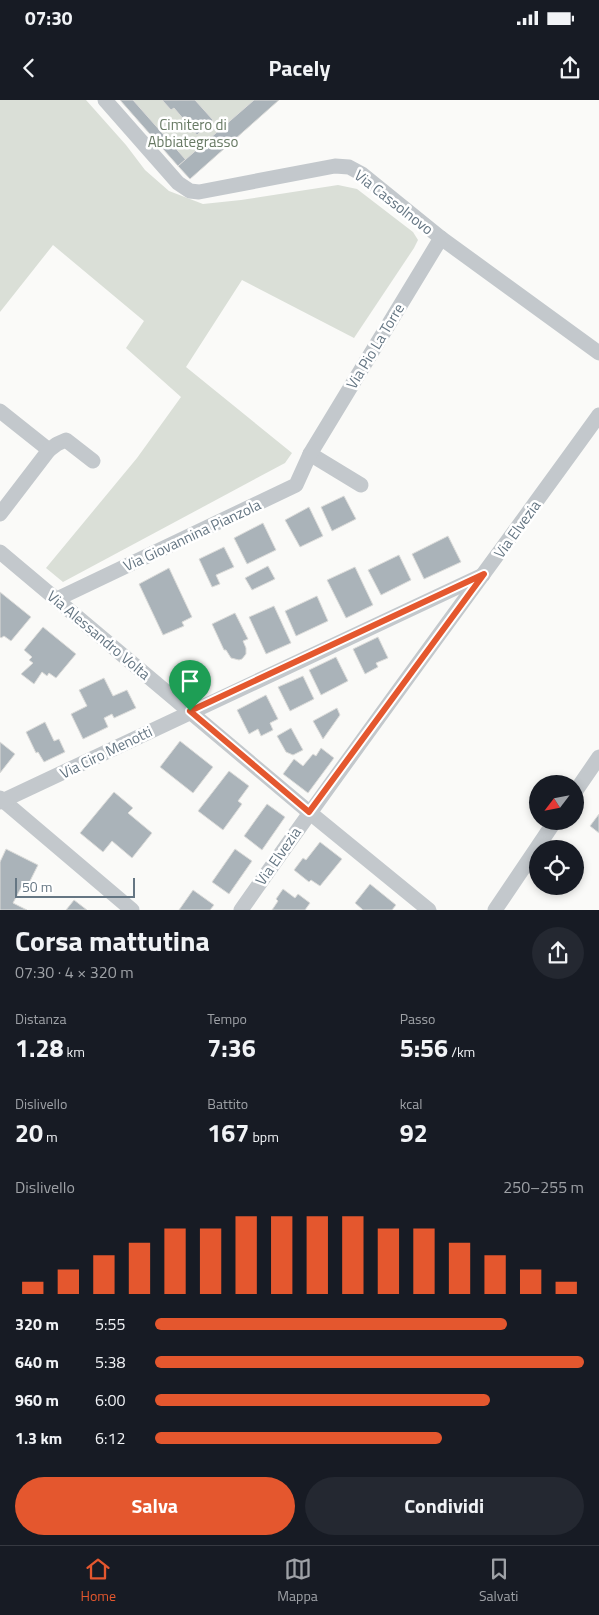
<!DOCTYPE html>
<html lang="it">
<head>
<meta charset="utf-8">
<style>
	:root { --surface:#171b24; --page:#242831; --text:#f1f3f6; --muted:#9ea1a6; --line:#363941; --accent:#e4572e }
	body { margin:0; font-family:"Titillium Web",sans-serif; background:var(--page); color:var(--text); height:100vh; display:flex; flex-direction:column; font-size:19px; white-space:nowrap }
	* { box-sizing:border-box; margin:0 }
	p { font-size:16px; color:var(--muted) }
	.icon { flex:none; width:28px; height:28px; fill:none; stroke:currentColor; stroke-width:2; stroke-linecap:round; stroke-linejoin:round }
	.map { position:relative; height:810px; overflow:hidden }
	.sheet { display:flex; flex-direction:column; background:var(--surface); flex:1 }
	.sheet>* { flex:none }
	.needle { width:32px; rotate:238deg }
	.tools { position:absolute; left:529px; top:675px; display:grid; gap:10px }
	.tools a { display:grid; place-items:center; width:55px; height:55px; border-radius:50%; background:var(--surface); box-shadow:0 2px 8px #0003; font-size:25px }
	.scale { position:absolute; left:15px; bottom:12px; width:120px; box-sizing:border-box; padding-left:5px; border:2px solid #657683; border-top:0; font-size:14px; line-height:18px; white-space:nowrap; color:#657683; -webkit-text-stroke:4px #fff; paint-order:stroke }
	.pin { position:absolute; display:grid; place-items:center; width:42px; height:42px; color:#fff; margin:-51px -21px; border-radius:50% 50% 50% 0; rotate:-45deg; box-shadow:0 0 5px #0007 }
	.pin .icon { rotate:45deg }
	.round { display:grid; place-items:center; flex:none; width:52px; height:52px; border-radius:26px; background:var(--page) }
	.overview { display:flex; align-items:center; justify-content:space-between; height:85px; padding:0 15px }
	h1 { font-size:28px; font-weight:700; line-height:38px }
	.figures { display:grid; grid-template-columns:repeat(3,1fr); gap:8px; height:85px; padding:5px 15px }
	.figures div { display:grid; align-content:center }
	.figures b { font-size:25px; font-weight:700 }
	.figures small { font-size:14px; font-weight:400 }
	.figures p { font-size:14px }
	.chart { height:140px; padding:10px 15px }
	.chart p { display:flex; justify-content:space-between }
	.chart svg { width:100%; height:90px; margin-top:5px; stroke:var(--accent); stroke-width:6 }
	.action { display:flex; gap:10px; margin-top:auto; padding:10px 15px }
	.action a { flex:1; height:58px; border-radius:30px; background:var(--accent); color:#fff; font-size:20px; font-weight:700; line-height:58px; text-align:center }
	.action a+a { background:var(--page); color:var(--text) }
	ul { padding:0 15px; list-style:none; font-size:16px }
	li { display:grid; grid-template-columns:80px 60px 1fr; align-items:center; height:38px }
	li i { height:12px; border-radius:6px; background:var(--accent) }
	.status { display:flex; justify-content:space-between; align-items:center; height:35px; padding:0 25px; background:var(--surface); direction:ltr }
	.status svg { height:14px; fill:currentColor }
	header { display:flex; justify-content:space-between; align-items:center; height:65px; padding:0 15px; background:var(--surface); font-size:22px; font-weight:700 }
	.tab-bar { display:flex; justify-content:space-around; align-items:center; height:70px; border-top:1px solid var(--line); background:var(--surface); font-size:14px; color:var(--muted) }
	.tab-bar a { display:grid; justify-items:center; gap:2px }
	.tab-bar .on { color:var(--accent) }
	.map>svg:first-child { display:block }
	.green { fill:#dadfd7 }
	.building { fill:#aab3b9; stroke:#dcdcda }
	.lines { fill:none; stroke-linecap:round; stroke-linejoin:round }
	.street { stroke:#c3c8cc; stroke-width:15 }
	.route-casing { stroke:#fff; stroke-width:10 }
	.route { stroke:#e4572e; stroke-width:6 }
	.labels { text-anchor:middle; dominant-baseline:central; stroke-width:5; stroke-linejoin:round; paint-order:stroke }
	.park-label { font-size:15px; fill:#687a64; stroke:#fff }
	.street-label { font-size:15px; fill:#657683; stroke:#fff }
</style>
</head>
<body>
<div class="status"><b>07:30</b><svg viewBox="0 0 49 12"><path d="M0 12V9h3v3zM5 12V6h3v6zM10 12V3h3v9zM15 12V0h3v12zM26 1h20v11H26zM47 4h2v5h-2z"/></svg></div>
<header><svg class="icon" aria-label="back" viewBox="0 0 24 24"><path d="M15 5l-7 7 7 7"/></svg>Pacely<svg class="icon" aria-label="share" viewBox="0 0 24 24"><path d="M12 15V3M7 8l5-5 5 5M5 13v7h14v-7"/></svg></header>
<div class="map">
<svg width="599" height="810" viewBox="0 0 599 810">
	<rect width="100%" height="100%" fill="#fafaf8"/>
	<g class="green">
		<path d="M0 0H86L126 45 145 70 169 91 203 104 241 100 338 85 357 89 413 132 418 140 414 148 354 238 242 180 186 267 292 353 285 363 63 482 46 468 137 358 181 297 126 248 144 221 53 145 0 212Z"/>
		<path d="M120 0H279L190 79Z"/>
	</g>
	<g class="building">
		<path d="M120 0H133L186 60 178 66Z"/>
		<path d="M162 0H195L213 20 197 35 174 8 171 10Z"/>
		<path d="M254 0H279L190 79 178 66Z"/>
		<path d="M344 396 356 419 332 431 321 407Z"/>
		<path d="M309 407 323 436 300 447 285 420Z"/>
		<path d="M263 423 276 450 247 464 234 438Z"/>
		<path d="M448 436 461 462 424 479 412 454Z"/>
		<path d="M224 447 234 467 216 475 220 484 212 487 199 459Z"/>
		<path d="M399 455 411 480 381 495 368 470Z"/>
		<path d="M268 466 275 479 252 490 245 478Z"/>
		<path d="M355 467 373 505 346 518 327 480Z"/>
		<path d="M169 468 192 517 182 522 184 526 163 535 139 484Z"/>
		<path d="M0 492 31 517 11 541 4 536 1 538 0 537Z"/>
		<path d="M317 496 328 521 296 536 285 511Z"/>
		<path d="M274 506 291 543 266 554 249 517Z"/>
		<path d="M235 513 248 539 243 541 246 548V554L242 559 239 560 231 558 226 550H224L212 524Z"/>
		<path d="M43 527 76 554 56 578 49 573 47 576 42 572 34 584 21 574 33 563 29 560 32 557 24 550Z"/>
		<path d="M378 537 388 558 376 563 378 567 365 574 353 549Z"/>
		<path d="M336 557 348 581 321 595 309 570Z"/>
		<path d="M303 576 314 599 290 611 278 587Z"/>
		<path d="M104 578 113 596 127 590 136 608 114 618 112 614 104 618 108 627 83 639 71 614 87 606 79 590Z"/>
		<path d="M266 595 278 619 270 623 273 630 261 636 258 629 249 634 237 610Z"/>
		<path d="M337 608 340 615 323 639 313 621Z"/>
		<path d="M45 622 54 641 59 639 65 652 44 662 38 652 36 653 26 632Z"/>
		<path d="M291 628 303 650 293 655 286 652 277 636Z"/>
		<path d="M180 641 213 667 193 693 160 667Z"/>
		<path d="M0 642 15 654 0 673Z"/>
		<path d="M321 648 334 658 308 693 283 674 294 659 303 666 313 654 316 656Z"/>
		<path d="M229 671 249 686 238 701 242 704 223 730 198 711Z"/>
		<path d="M114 692 133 708 128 713 152 733 132 758 112 741 103 752 80 733Z"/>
		<path d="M267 704 285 717 262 750 244 736Z"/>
		<path d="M599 714V733L590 726Z"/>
		<path d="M320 742 342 759 320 786 311 780 309 782 294 770 303 758 306 760Z"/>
		<path d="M6 749 38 765 29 783 24 782 13 803 27 810H0V762Z"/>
		<path d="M235 749 252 761 229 794 212 782Z"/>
		<path d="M370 784 396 805 392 810H363L355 803Z"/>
		<path d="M283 789 295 798 298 794 310 803 305 810H272L278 801 276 799Z"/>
		<path d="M193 790 214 805 210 810H179Z"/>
		<path d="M74 800 87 810H66Z"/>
	</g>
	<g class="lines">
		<g class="street">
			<path d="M105 0 178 83 190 91 199 92 335 66 349 67 362 74 441 138 599 253"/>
			<path d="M0 311 49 350"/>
			<path d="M310 354 361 385"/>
			<path d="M0 414 49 350 57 344 66 340 93 361"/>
			<path d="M0 452 309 712 429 810"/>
			<path d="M57 499 296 385 310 354 441 138"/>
			<path d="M575 692 599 657"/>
			<path d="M0 698 132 810"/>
			<path d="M0 702 483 475"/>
			<path d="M241 810C358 643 480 480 599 315"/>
			<path d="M495 810 555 721"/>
		</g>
	</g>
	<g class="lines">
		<g class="route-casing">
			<path id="route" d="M484 474 309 712 190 611Z"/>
		</g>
		<use href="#route" class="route"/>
	</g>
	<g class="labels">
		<g class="park-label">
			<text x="193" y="24">Cimitero di<tspan x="193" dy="17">Abbiategrasso</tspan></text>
		</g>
		<g class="street-label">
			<text transform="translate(394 102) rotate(38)">Via Cassolnovo</text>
			<text transform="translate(375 246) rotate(-59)">Via Pio La Torre</text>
			<text transform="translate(517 429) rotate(-54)">Via Elvezia</text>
			<text transform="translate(192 435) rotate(-25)">Via Giovannina Pianzola</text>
			<text transform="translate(99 535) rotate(40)">Via Alessandro Volta</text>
			<text transform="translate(106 652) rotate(-26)">Via Ciro Menotti</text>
			<text transform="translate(278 756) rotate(-55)">Via Elvezia</text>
		</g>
	</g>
</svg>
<div class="tools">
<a><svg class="needle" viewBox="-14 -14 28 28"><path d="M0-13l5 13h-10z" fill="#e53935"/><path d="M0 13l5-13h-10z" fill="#9ea1a6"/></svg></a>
<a><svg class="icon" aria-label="locate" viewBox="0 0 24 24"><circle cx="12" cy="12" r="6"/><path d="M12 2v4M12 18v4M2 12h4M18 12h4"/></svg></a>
</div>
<div class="scale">50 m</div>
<div class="pin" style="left:190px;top:611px;background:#1e9e55"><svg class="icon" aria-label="arrive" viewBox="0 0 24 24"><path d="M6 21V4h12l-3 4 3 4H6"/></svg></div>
</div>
<section class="sheet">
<div class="overview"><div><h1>Corsa mattutina</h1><p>07:30 · 4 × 320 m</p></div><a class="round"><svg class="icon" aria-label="share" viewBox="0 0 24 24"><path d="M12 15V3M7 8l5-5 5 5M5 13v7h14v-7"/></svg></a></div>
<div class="figures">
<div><p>Distanza</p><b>1.28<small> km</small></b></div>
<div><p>Tempo</p><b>7:36</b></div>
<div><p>Passo</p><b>5:56<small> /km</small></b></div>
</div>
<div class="figures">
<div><p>Dislivello</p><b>20<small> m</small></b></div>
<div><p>Battito</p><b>167<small> bpm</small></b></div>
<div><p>kcal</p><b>92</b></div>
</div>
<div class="chart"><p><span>Dislivello</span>250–255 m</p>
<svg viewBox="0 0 160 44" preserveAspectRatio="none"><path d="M5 44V38M15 44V32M25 44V25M35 44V19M45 44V12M55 44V12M65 44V6M75 44V6M85 44V6M95 44V6M105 44V12M115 44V12M125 44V19M135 44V25M145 44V32M155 44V38"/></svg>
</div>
<ul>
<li><b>320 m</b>5:55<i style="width:82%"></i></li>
<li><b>640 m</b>5:38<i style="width:100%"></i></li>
<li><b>960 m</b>6:00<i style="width:78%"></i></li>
<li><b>1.3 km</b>6:12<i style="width:67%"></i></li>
</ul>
<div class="action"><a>Salva</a><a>Condividi</a></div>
</section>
<nav class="tab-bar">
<a class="on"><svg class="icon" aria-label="home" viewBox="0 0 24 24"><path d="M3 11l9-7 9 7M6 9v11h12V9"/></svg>Home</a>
<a><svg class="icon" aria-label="map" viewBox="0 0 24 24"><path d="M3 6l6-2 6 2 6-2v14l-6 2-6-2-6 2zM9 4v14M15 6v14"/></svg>Mappa</a>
<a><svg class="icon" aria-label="saved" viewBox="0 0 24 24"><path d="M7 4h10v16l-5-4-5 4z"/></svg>Salvati</a>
</nav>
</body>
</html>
